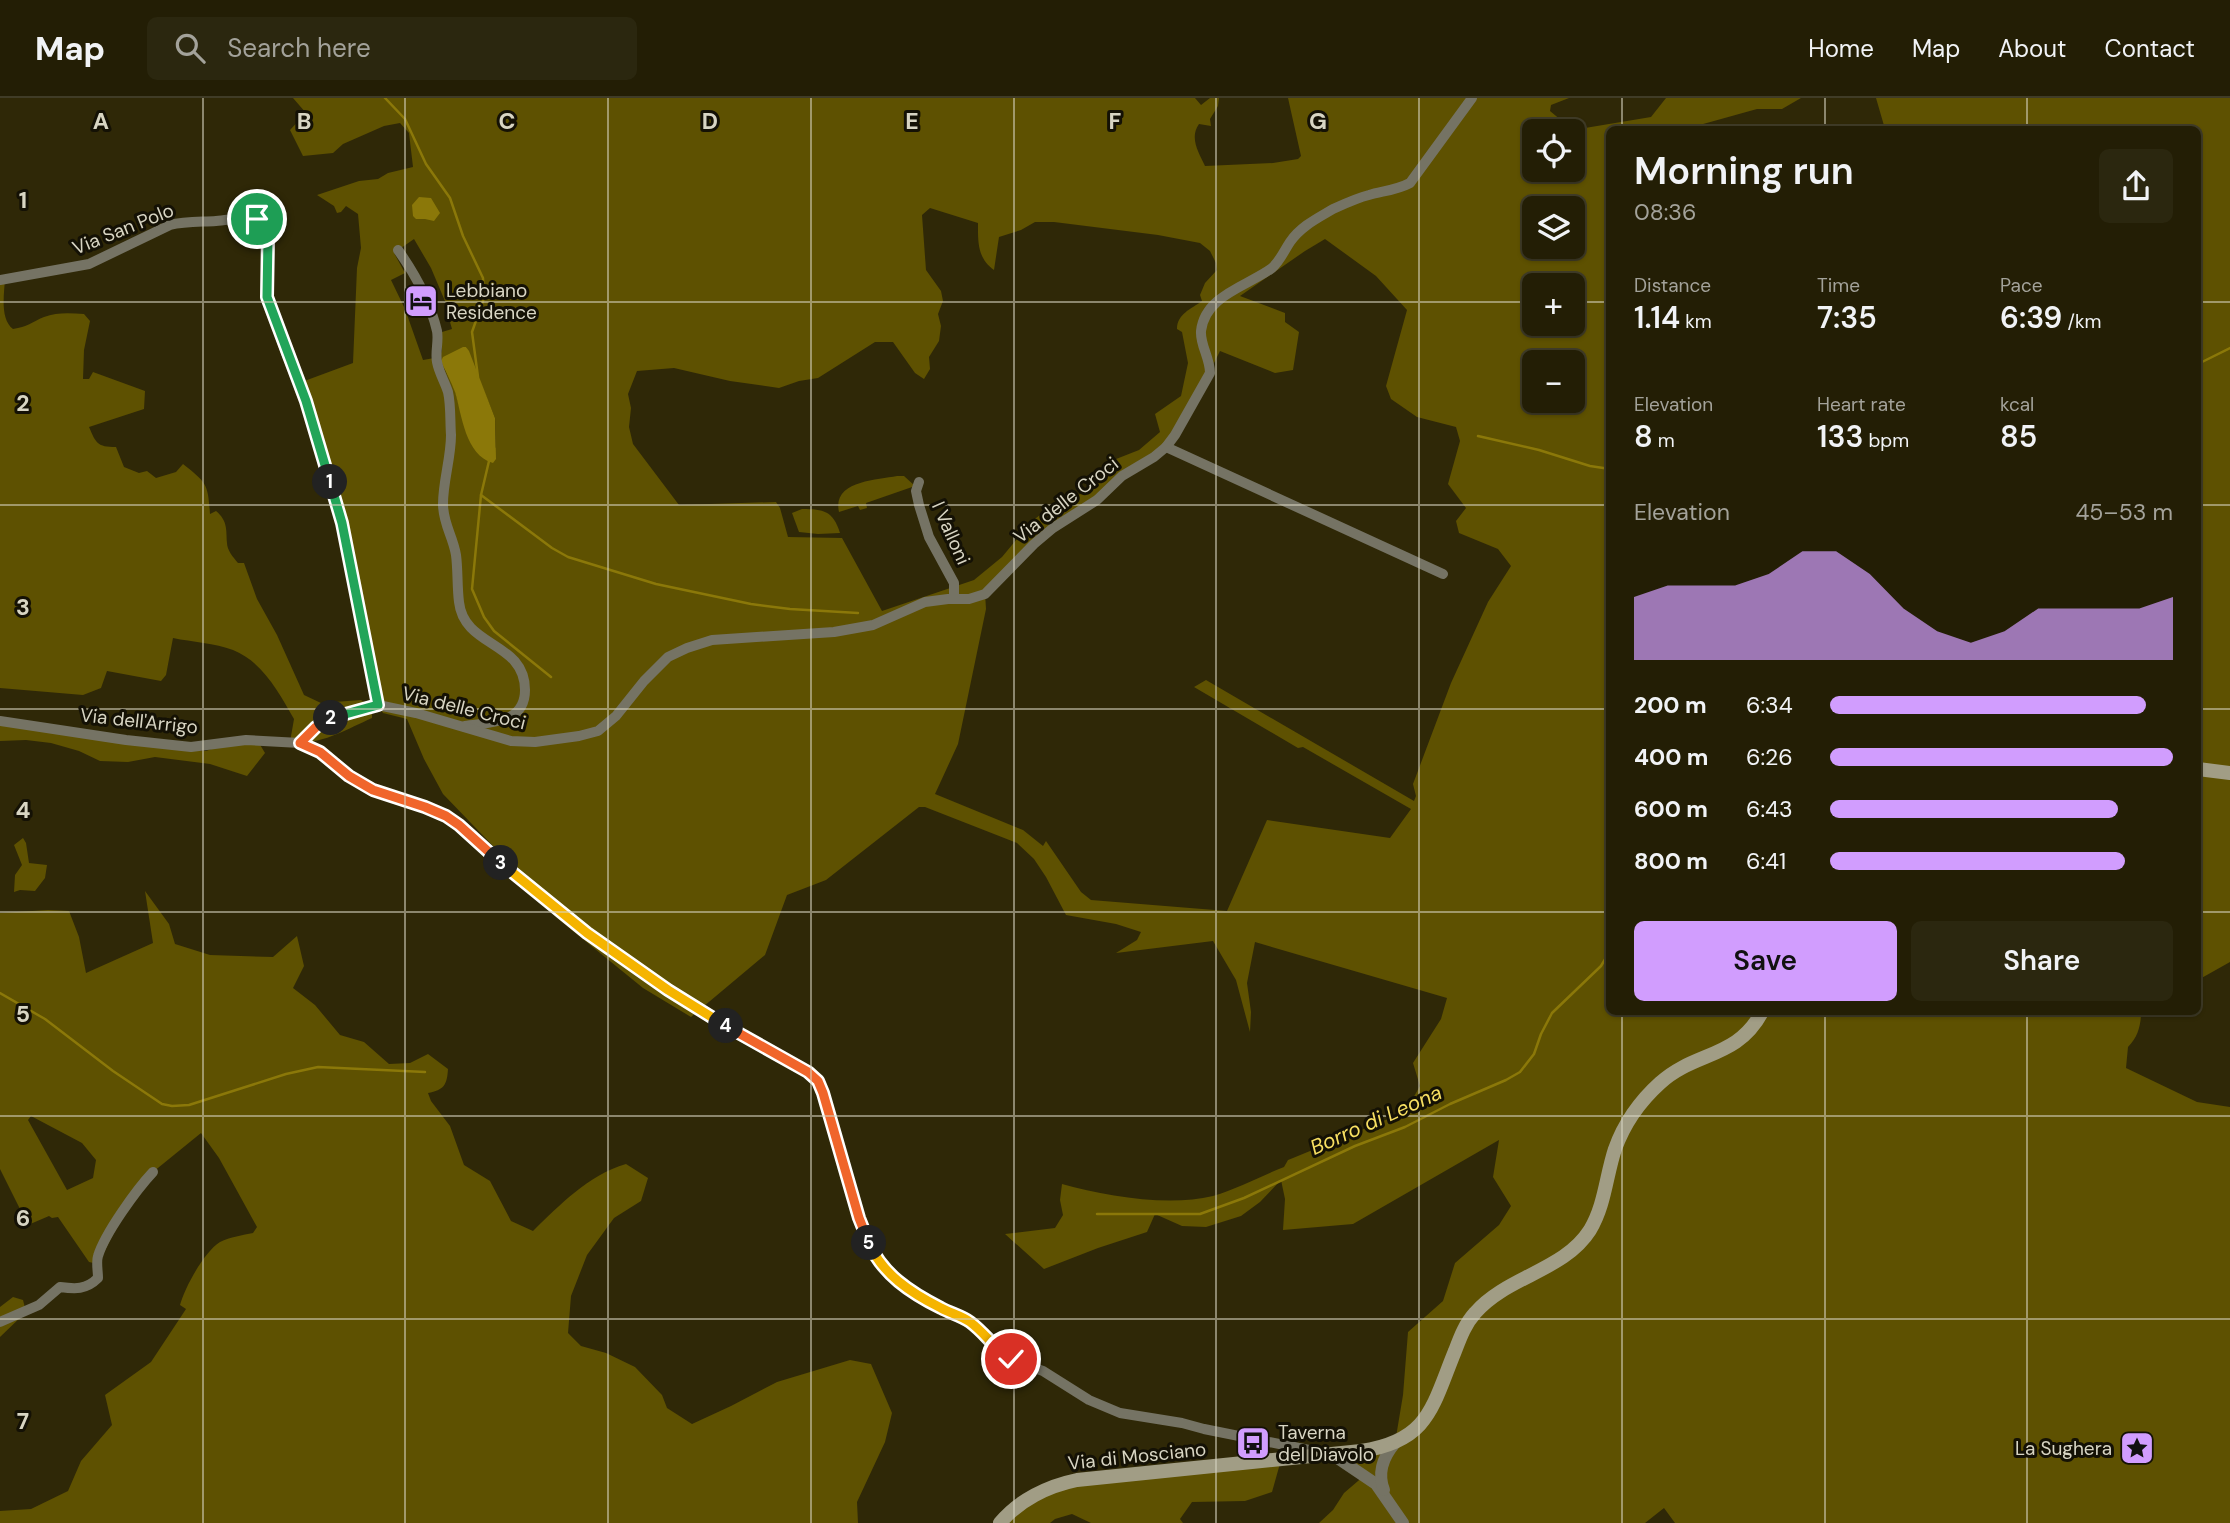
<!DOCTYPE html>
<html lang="en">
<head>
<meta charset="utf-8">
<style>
	:root { --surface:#231e05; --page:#2b270f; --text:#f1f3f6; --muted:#a3a29a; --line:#403c27; --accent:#d19dfe }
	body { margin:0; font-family:"DM Sans",sans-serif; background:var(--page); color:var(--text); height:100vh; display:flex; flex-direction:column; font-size:26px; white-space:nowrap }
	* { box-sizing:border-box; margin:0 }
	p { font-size:23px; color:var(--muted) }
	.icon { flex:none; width:38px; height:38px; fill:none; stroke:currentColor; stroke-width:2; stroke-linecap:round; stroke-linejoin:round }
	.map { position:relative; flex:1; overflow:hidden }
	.details { position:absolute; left:1606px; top:28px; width:595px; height:889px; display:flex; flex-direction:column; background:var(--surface); border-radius:10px; box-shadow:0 2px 5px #0004,0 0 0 2px var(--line) }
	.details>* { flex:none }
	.buttons { position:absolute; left:1522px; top:21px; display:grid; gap:14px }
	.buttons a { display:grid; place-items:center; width:63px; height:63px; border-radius:10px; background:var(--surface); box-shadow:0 2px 5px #0004,0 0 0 2px var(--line); font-size:35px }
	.pin { position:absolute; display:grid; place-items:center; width:60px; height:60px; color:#fff; margin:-30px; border:4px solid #fff; border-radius:50%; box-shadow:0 2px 7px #0007 }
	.km { position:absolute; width:35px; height:35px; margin:-18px; border-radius:50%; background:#222; color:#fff; font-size:19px; line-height:35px; text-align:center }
	.round { display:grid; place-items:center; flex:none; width:74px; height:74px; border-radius:10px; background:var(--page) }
	.headline { display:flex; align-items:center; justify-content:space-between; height:119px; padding:0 28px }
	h1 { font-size:38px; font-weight:600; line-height:52px }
	.metrics { display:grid; grid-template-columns:repeat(3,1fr); gap:10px; height:119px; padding:7px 28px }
	.metrics div { display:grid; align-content:center }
	.metrics b { font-size:30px; font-weight:600 }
	.metrics small { font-size:19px; font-weight:400 }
	.metrics p { font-size:19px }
	.chart { height:196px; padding:14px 28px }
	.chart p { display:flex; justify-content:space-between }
	.chart svg { width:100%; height:126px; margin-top:7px; fill:var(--accent); opacity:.7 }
	.action { display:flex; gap:14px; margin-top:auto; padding:14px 28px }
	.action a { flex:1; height:80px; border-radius:10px; background:var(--accent); color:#111; font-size:28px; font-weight:600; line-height:80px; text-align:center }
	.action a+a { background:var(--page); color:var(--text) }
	ul { padding:0 28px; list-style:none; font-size:23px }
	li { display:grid; grid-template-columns:112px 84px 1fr; align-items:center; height:52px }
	li i { height:18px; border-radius:9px; background:var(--accent) }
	header { display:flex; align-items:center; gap:42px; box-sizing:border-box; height:98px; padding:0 35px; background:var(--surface); border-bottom:2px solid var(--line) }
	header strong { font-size:33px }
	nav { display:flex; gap:38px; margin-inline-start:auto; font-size:24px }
	.search { width:490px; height:63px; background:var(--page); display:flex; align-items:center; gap:18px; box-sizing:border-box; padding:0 24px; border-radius:10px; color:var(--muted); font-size:26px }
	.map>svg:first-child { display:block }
	.green { fill:#5e5101; fill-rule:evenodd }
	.water { fill:#8b7809 }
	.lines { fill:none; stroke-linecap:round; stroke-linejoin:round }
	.stream { stroke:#8b7809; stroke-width:2.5 }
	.minor { stroke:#757364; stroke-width:10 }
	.tertiary { stroke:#757364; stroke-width:12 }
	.secondary { stroke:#a19d85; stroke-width:14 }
	.split-1-casing { stroke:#fff; stroke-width:14 }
	.split-2-casing { stroke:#fff; stroke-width:14 }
	.split-3-casing { stroke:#fff; stroke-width:14 }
	.split-4-casing { stroke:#fff; stroke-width:14 }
	.split-5-casing { stroke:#fff; stroke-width:14 }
	.split-6-casing { stroke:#fff; stroke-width:14 }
	.split-1 { stroke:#22a559; stroke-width:9 }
	.split-2 { stroke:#22a559; stroke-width:9 }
	.split-3 { stroke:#f0652b; stroke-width:9 }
	.split-4 { stroke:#f5b400; stroke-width:9 }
	.split-5 { stroke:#f0652b; stroke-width:9 }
	.split-6 { stroke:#f5b400; stroke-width:9 }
	.grid { fill:none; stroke:#d8d5c3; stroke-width:2; stroke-opacity:0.55 }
	.labels { text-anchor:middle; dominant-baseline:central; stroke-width:6; stroke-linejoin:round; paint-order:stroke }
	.street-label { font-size:19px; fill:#d8d5c3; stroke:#141105 }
	.poi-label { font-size:19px; fill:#d8d5c3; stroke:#141105; text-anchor:start }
	.water-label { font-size:21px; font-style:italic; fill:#f7df61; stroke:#141105 }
	.grid-label { font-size:23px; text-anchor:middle; font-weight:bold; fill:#d8d5c3; stroke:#141105; stroke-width:6; stroke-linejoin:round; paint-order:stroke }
</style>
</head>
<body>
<header>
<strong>Map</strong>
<div class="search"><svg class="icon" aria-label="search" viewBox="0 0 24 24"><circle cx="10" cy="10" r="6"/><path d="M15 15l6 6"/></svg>Search here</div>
<nav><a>Home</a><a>Map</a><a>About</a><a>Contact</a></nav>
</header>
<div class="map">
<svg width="2230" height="1425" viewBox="0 0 2230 1425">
	<rect width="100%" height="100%" fill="#2f2807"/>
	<g class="green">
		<path d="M293 0H1195L1201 7 1210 0H1219L1218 8 1210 21 1211 28 1199 26C1189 40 1199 55 1205 68L1273 65 1298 61 1301 58 1288 0H1569L1551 7 1550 13 1573 32 1651 19 1666 0H1801L1782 11H1757L1696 28 1690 31 1610 32V914H2146L2141 918C2140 930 2137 940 2128 949L2126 970 2197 1004 2230 1009V1425H1675L1664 1410 1645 1425H1319L1333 1412 1344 1395 1365 1377 1333 1357 1395 1345 1403 1297 1408 1234 1443 1203 1455 1165 1499 1127 1511 1108 1493 1079 1499 1042 1353 1126 1283 1132 1285 1101 1281 1082 1260 1104 1241 1118 1206 1129 1182 1128 1155 1116 1147 1134 1098 1150 1044 1171 1005 1136 1055 1130 1063 1117 1060 1102 1062 1086C1106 1098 1168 1109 1213 1098 1237 1091 1261 1078 1284 1069L1288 1062 1293 1060 1405 1014 1420 988 1413 965 1441 921 1447 900 1255 844 1247 885 1251 914 1250 934 1236 882 1213 843 1116 855 1137 842 1141 834 1116 826 1066 817 1046 779 1034 761 1017 745 925 709H919L826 782 787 797 765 857 691 919 643 890 557 820 496 751 443 696 424 661 407 621 383 615 378 607 342 425 299 285 353 265 357 170 361 150 358 116 346 108 341 114 337 115 334 108 317 97 359 83 378 81 388 75 413 69 409 35 400 25 384 28 343 46 333 55 303 58 290 32 306 15ZM1535 33H1573V72H1535ZM930 110 978 125C978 143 977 160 994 172L999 139 1021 132 1035 124H1054L1158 137 1200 145 1210 153 1216 165 1217 172 1205 185 1200 197 1202 203C1191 211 1177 216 1177 231L1182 234 1188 265 1181 298 1155 316 1160 334 1139 352 1111 363 1081 396 1059 402 1031 424 1002 459 974 482 882 513 842 440 788 439 780 410 776 404 679 407 633 346 629 329 631 310 628 296 637 273 674 270 730 283 779 290 799 283 818 280 875 244H893L915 275 924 281 930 271 929 259 939 243 941 228 938 216 943 203 941 193 926 172 922 117ZM1535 110H1573V149H1535ZM414 141 431 170 453 222 450 224 452 231 442 234 440 228 442 252 440 259 423 262 405 211 391 182 405 175 394 155ZM1325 141 1376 178 1407 212 1386 288 1391 301 1417 319 1456 329 1460 343 1448 386 1466 410 1456 423 1459 435 1498 451 1511 468 1488 504 1451 585 1413 686 1416 698 1414 703 1206 582 1194 589 1298 650 1303 649 1411 711 1390 740 1267 722 1227 813 1091 802 1081 794 1046 743 1043 748 1023 732 935 696 958 646 986 511 985 495 1052 429 1165 348 1204 285 1220 253 1275 275 1293 272 1299 234 1285 224V215L1240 198 1305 153ZM1535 187H1573V226H1535ZM466 249 495 320 496 350 466 333 454 289 444 271ZM1535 264H1573V303H1535Z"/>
		<path d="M1876 0H2230V864L2198 882V32L1885 31Z"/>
		<path d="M5 181C4 197 0 221 13 231 27 229 32 224 44 219 57 214 70 215 84 216L90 223 84 252 83 281H89L93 274 145 293 144 311 89 329C96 345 97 349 116 349L124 369 139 375 147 373 156 380 176 374 183 366C207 385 208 386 210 416L216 413C228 423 226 432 227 445 227 452 233 459 238 465H244L257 501 277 537 304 597 321 605 361 602 372 609V620C345 632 320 648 290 644L294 621C279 595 263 564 233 552 215 545 192 544 173 540L166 577 161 583 107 573 101 590 83 597 0 590V182Z"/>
		<path d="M897 378H904L915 388 866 405 867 410 860 412 858 408 839 414C832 383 876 382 897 378Z"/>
		<path d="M802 411C824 411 833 413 840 435L818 436 799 434 792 415Z"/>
		<path d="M0 625 116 642 206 653 217 649 259 645 265 655 247 678 210 666 155 659 128 664 100 663 79 653 51 645 26 642 0 643Z"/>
		<path d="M23 740 26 745 29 765 47 767 45 780 35 793 20 792 14 794 15 777 22 767 14 747Z"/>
		<path d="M145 793 169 826 175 846 210 857 273 859 297 838 304 868 293 890 315 907 340 937 364 944 389 966 410 965 428 956 448 971C447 987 444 992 428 995L431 1003 450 1028 464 1067 490 1083 511 1123 533 1133C560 1107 588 1077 626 1066L648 1080 641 1103 614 1120 587 1157 571 1198 568 1235 581 1248 606 1255 635 1269 662 1297 667 1310 692 1326 731 1308 777 1284 850 1262 871 1266 892 1315 885 1344 857 1404 858 1425H0V1413L31 1411 68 1393 81 1363 112 1327 105 1297 151 1264 186 1211 180 1207C185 1189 204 1154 220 1144 230 1139 243 1137 253 1135L257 1129 219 1060 201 1035 153 1074 136 1092 98 1166 89 1164 58 1119 52 1120 49 1118 28 1127 0 1071V815L48 812 69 813 79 839 86 875 153 845ZM31 1018 82 1045 96 1062 93 1080 67 1092 28 1022Z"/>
		<path d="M13 1199 23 1202 26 1214 0 1239V1209Z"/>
		<path d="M1281 1362 1272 1394 1245 1403 1192 1404 1180 1421 1183 1425H1091L1072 1416 1055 1421 1050 1425H1000L1058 1386Z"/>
	</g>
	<g class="water">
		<path d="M419 99 431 100 440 115 434 123 425 121H416L413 118 412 107Z"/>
		<path d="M463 249H466L469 253 495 320 496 361 493 365C465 357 462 317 455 294 451 283 445 273 441 263L443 259Z"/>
	</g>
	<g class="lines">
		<g class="stream">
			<path d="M385 0 405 21 426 66 450 100 463 138 483 180 484 200 472 234 478 279"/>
			<path d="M2198 266 2230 250"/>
			<path d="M1478 338 1539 352 1590 368 1610 371"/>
			<path d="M489 363 481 397 472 491 484 519 494 533 551 579"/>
			<path d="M481 397 552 450 568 459 656 486 751 506 790 511 858 515"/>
			<path d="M0 895 45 921 113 973 162 1006 172 1008 189 1007 286 976 318 969 425 974"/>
			<path d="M1097 1116H1200L1244 1100 1355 1048 1405 1029 1450 1006 1506 982 1520 974 1534 956 1541 936 1552 915 1601 868 1610 853"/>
		</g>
		<g class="minor">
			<path d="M398 152C415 176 430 203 437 233 439 243 435 254 437 264 439 275 445 284 448 294 451 307 450 324 451 337 451 360 443 383 443 406 443 426 453 438 456 457 458 472 457 488 459 504 464 550 525 543 525 592 525 626 490 624 465 628"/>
			<path d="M0 182 89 166 170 127C185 123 201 124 216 123 230 122 243 118 257 121L268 139 267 199 286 255 306 302 342 425 378 607"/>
			<path d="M1166 349 1443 476"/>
			<path d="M919 384 916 393 919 407 929 439 954 485V501"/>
			<path d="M0 623 126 642 191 649 246 642 300 645 320 654 349 678 373 692 425 709 446 718 459 727 514 777 587 835 668 892 714 922 808 974 818 983 823 995 859 1120 872 1152 884 1170 902 1186 917 1197 968 1222 1003 1256 1017 1264 1043 1273 1089 1302 1120 1315 1182 1325 1204 1331 1319 1354"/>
			<path d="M300 645 316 629 333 619 378 607 416 615 511 643 535 644 579 638 598 633 616 618 644 583 668 559 687 550 712 542 834 534 873 527 925 504 948 501H969L985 496 1034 446 1053 430 1097 402 1122 378 1154 359 1166 349 1175 337 1210 275C1210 260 1200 247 1201 233 1205 197 1248 188 1272 170 1280 163 1284 153 1290 144 1301 128 1318 120 1333 111 1344 106 1357 100 1369 97 1383 93 1397 92 1410 85L1472 0"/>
			<path d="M0 1224 39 1207 60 1189C75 1191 86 1192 98 1180 98 1173 96 1164 98 1158 105 1135 137 1091 153 1074"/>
		</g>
		<g class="tertiary">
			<path d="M1333 1357 1376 1386 1403 1425"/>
			<path d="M1384 1392C1377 1374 1383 1359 1395 1345"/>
		</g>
		<g class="secondary">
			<path d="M2198 671 2230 675"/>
			<path d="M1000 1425C1019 1402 1048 1388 1077 1382L1361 1353C1429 1343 1432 1309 1455 1253 1460 1240 1465 1226 1475 1215 1507 1178 1564 1173 1590 1132 1605 1107 1606 1078 1615 1051 1624 1026 1640 1003 1660 985 1695 953 1737 961 1762 914"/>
		</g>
	</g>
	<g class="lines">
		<g class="split-1-casing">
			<path id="split-1" d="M257 121 268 139 267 199 306 303 330 384"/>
		</g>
		<g class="split-2-casing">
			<path id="split-2" d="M330 384 342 425 378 607 331 620"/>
		</g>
		<g class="split-3-casing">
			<path id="split-3" d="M331 620 316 629 300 645 320 654 349 678 373 692 425 709 446 718 459 727 501 765"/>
		</g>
		<g class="split-4-casing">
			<path id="split-4" d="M501 765 587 835 668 892 726 928"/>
		</g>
		<g class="split-5-casing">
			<path id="split-5" d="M726 928 808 974 818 983 823 995 859 1120 869 1145"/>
		</g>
		<g class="split-6-casing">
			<path id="split-6" d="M869 1145C882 1176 911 1195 941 1210 950 1215 962 1218 970 1224 985 1235 995 1251 1011 1261"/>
		</g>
		<use href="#split-1" class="split-1"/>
		<use href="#split-2" class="split-2"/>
		<use href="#split-3" class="split-3"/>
		<use href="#split-4" class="split-4"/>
		<use href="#split-5" class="split-5"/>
		<use href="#split-6" class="split-6"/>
	</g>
	<path class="grid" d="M203 0V1425M405 0V1425M608 0V1425M811 0V1425M1014 0V1425M1216 0V1425M1419 0V1425M1622 0V32M1825 0V32M2027 0V32M0 204H1535M1573 204H1610M2198 204H2230M0 407H1610M2198 407H2230M0 611H1610M2198 611H2230M0 814H1610M2198 814H2230M1622 914V1425M1825 914V1425M2027 914V1425M0 1018H2230M0 1221H2230"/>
	<defs>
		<g id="hotel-square" transform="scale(1.75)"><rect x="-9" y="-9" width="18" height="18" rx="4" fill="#d19dfe" stroke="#141105"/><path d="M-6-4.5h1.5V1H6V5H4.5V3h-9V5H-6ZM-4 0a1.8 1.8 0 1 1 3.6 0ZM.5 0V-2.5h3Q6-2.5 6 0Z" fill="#111"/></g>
		<g id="bus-square" transform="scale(1.75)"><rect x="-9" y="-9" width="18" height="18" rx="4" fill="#d19dfe" stroke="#141105"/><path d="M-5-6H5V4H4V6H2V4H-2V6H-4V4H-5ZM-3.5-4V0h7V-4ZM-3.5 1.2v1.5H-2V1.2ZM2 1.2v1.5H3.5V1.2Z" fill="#111"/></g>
		<g id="sight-square" transform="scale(1.75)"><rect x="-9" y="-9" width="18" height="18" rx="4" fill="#d19dfe" stroke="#141105"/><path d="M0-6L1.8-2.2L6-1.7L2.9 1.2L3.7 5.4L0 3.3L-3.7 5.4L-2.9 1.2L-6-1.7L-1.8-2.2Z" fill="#111"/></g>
	</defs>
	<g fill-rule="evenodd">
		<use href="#hotel-square" x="421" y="203"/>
		<use href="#bus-square" x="1253" y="1345"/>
		<use href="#sight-square" x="2137" y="1350"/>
	</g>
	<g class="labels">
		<g class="street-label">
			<text transform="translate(123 131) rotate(-22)">Via San Polo</text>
			<text transform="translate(1066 402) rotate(-38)">Via delle Croci</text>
			<text transform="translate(951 435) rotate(66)">I Valloni</text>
			<text transform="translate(464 610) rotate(14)">Via delle Croci</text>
			<text transform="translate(139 623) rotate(6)">Via dell'Arrigo</text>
			<text transform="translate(1137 1358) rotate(-6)">Via di Mosciano</text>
		</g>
		<g class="poi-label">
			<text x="446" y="192">Lebbiano<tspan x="446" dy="22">Residence</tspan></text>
			<text x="1278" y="1334">Taverna<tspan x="1278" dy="22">del Diavolo</tspan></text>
			<text x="2112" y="1350" text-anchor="end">La Sughera</text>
		</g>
		<g class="water-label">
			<text transform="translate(1376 1022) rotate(-24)">Borro di Leona</text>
		</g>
	</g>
	<g class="grid-label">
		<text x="101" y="31">A</text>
		<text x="304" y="31">B</text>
		<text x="507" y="31">C</text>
		<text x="710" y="31">D</text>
		<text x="912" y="31">E</text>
		<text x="1115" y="31">F</text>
		<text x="1318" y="31">G</text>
		<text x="23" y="110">1</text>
		<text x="23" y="313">2</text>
		<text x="23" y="517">3</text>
		<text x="23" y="720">4</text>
		<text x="23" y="924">5</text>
		<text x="23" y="1128">6</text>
		<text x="23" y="1331">7</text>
	</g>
</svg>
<div class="buttons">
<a><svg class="icon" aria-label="locate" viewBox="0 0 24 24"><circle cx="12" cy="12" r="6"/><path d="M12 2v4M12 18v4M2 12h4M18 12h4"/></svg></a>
<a><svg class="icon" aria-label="layers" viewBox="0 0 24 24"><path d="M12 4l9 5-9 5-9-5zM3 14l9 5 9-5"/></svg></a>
<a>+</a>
<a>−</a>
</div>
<div class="pin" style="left:257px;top:121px;background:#1e9e55"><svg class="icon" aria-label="arrive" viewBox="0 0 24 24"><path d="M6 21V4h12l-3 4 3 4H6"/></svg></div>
<div class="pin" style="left:1011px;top:1261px;background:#d93025"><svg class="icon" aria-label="check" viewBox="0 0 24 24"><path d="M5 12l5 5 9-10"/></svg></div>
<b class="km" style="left:330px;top:384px">1</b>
<b class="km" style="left:331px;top:620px">2</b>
<b class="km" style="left:501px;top:765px">3</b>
<b class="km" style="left:726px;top:928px">4</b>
<b class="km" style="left:869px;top:1145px">5</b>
<section class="details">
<div class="headline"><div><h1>Morning run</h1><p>08:36</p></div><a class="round"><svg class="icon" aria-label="share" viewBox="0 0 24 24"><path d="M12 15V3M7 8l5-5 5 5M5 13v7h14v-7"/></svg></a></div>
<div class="metrics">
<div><p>Distance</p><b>1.14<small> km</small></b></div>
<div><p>Time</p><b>7:35</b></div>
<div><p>Pace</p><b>6:39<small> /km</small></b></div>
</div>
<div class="metrics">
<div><p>Elevation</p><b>8<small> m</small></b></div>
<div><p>Heart rate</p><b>133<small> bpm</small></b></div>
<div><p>kcal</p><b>85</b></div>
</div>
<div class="chart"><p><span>Elevation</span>45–53 m</p>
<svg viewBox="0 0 160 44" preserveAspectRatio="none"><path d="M0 44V22L10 18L20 18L30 18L40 14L50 6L60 6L70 14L80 26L90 34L100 38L110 34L120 26L130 26L140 26L150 26L160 22V44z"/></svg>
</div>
<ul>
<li><b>200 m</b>6:34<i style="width:92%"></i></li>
<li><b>400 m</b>6:26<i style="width:100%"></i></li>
<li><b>600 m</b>6:43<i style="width:84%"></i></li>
<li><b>800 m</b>6:41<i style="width:86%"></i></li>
</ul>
<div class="action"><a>Save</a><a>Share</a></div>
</section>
</div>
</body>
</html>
